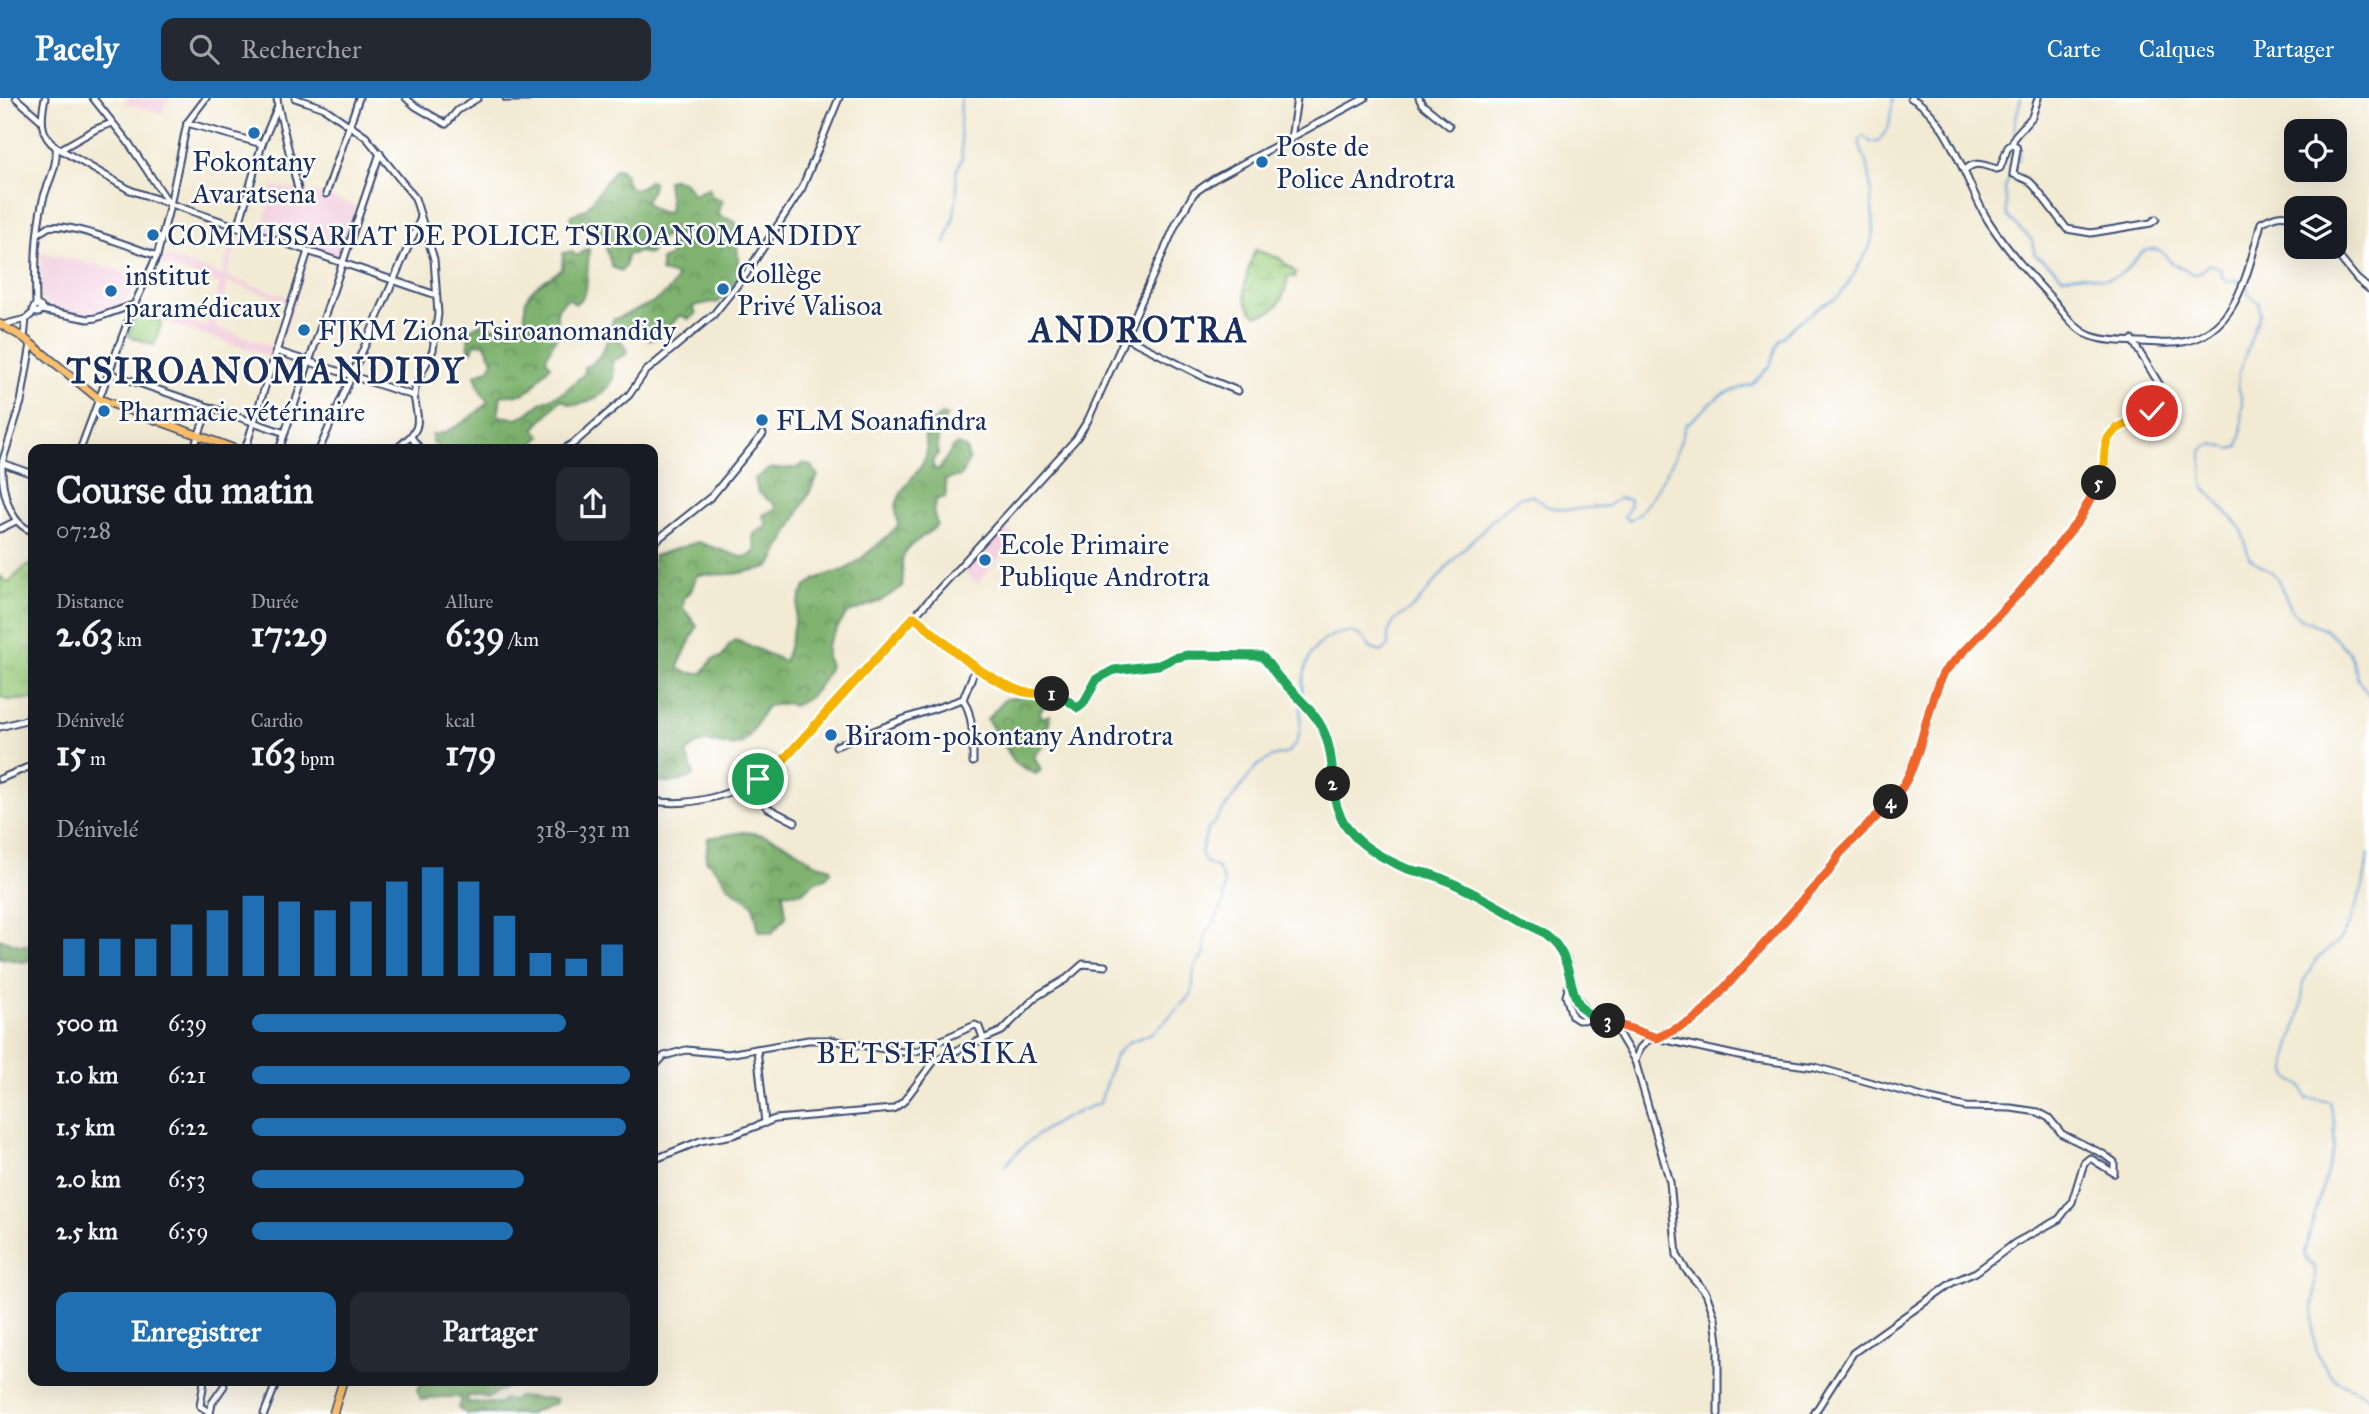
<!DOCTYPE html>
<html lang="fr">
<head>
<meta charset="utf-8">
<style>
	:root { --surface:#171b24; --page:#242831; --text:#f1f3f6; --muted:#9ea1a6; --accent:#1f6fb2 }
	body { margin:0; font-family:"IM FELL Great Primer",serif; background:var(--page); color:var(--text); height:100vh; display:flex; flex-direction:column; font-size:26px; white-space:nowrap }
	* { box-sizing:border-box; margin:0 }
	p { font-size:23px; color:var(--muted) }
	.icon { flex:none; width:38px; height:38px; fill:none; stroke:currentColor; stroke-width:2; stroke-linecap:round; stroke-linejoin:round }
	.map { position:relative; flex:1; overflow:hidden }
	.details { position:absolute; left:28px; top:346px; width:630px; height:942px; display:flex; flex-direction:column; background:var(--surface); border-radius:14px; box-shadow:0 7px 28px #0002 }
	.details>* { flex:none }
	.controls { position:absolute; left:2284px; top:21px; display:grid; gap:14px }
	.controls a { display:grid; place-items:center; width:63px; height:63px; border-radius:14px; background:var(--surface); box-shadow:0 7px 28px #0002; font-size:35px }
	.pin { position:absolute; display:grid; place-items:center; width:60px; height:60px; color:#fff; margin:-30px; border:4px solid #fff; border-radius:50%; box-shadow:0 2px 7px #0007 }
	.km { position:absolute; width:35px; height:35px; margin:-18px; border-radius:50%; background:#222; color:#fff; font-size:19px; line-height:35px; text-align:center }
	.round { display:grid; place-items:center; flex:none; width:74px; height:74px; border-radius:14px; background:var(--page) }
	.summary { display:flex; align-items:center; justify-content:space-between; height:119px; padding:0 28px }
	h1 { font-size:38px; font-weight:800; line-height:52px }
	.figures { display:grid; grid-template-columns:repeat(3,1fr); gap:10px; height:119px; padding:7px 28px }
	.figures div { display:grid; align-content:center }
	.figures b { font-size:35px; font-weight:800 }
	.figures small { font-size:19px; font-weight:400 }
	.figures p { font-size:19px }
	.chart { height:196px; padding:14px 28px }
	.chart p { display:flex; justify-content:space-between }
	.chart svg { width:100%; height:126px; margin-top:7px; stroke:var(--accent); stroke-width:6 }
	.cta { display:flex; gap:14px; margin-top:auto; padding:14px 28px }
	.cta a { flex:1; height:80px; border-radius:14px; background:var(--accent); color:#fff; font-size:28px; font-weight:800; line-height:80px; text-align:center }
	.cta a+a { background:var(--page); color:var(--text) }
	ul { padding:0 28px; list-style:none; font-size:23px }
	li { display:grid; grid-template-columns:112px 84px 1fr; align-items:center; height:52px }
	li i { height:18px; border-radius:9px; background:var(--accent) }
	header { display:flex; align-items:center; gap:42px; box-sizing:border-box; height:98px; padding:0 35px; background:var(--accent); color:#fff }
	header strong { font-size:33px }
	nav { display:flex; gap:38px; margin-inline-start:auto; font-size:24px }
	.search { width:490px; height:63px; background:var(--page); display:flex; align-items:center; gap:18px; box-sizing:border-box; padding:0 24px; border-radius:14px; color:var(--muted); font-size:26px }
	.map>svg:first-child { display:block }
	.built { fill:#f3cfdf; fill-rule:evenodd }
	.grass { fill:url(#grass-tufts); stroke:#5c806f; stroke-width:2 }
	.forest { fill:url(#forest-crowns); stroke:#4c7066; stroke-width:2 }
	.wetland { fill:url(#wetland-marsh); stroke:#5c806f; stroke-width:2 }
	.pitch { fill:#9ed080; stroke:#5c806f; stroke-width:2 }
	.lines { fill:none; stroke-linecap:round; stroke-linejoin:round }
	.stream { stroke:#69a3d9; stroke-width:2 }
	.minor-casing { stroke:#3b4b70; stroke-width:9 }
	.major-casing { stroke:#3b4b70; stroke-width:10 }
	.minor { stroke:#fff; stroke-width:5 }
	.major { stroke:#f8bf6c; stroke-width:7 }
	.split-1-casing { stroke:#fff; stroke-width:14 }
	.split-2-casing { stroke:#fff; stroke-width:14 }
	.split-3-casing { stroke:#fff; stroke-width:14 }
	.split-4-casing { stroke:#fff; stroke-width:14 }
	.split-5-casing { stroke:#fff; stroke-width:14 }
	.split-6-casing { stroke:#fff; stroke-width:14 }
	.split-1 { stroke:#f5b400; stroke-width:9 }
	.split-2 { stroke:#22a559; stroke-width:9 }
	.split-3 { stroke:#22a559; stroke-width:9 }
	.split-4 { stroke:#f0652b; stroke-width:9 }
	.split-5 { stroke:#f0652b; stroke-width:9 }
	.split-6 { stroke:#f5b400; stroke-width:9 }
	.poi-dot { fill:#1f6fb2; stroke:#fff; stroke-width:2.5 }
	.labels { text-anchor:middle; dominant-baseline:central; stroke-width:5; stroke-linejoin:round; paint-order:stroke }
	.poi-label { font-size:28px; fill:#1b2f5e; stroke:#fff; text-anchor:start }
	.neighbourhood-label { font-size:30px; letter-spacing:2px; fill:#1b2f5e; stroke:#fff }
	.district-label { font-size:35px; font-weight:bold; letter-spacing:2px; fill:#1b2f5e; stroke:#fff }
</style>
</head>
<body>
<header>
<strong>Pacely</strong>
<div class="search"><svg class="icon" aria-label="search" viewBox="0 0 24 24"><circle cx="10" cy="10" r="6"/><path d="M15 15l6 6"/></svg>Rechercher</div>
<nav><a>Carte</a><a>Calques</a><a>Partager</a></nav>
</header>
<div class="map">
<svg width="2369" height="1316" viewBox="0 0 2369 1316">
	<defs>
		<pattern id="grass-tufts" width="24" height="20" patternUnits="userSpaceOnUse" patternTransform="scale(1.75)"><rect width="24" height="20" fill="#9ed080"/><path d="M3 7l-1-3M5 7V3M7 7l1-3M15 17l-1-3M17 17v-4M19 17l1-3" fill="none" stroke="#80a96c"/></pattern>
		<pattern id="forest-crowns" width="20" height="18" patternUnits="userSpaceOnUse" patternTransform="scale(1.75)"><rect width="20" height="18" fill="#7eb26e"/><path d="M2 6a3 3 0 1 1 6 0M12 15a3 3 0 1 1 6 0" fill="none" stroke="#66915e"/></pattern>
		<pattern id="wetland-marsh" width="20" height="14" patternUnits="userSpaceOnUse" patternTransform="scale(1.75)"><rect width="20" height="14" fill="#9ed080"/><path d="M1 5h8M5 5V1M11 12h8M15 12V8" fill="none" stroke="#80a96c"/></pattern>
	</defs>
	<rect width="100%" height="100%" fill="#fff"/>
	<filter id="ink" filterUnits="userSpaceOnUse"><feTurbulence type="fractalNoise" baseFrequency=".0143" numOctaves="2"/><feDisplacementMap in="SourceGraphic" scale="14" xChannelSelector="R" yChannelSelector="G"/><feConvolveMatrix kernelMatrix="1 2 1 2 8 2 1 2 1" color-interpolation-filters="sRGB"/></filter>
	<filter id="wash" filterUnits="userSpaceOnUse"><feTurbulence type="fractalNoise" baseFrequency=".00686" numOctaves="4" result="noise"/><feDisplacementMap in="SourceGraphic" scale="28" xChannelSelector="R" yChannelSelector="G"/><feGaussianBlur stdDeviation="1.57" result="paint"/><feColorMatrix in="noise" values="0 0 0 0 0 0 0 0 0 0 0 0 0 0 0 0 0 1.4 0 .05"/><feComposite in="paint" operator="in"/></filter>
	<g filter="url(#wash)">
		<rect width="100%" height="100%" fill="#f2ead3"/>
		<g class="built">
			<path d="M127 0H173L165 6 162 16 126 5Z"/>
			<path d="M273 88 325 97 358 109 343 156 334 159 333 164 310 157 279 251 298 258 296 263 278 258 257 322 284 332 296 352H280L283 342 280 337 250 326 274 260 133 213 135 206 207 229 220 186 156 164 160 156 222 177 234 131 240 128 262 135ZM240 133 306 154 291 200 227 179ZM228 184 289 204 276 246 270 248 215 229Z"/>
			<path d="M41 154 141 178 124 207 93 218 48 209 39 197Z"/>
			<path d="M1003 429 1016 439 977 486 963 474Z"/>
		</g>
		<path class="grass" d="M33 466V601L8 602 0 598V478L8 485 25 469Z"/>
		<g class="forest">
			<path d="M615 71 622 72 630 90 638 91 649 83H653L652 92 645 103C650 110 659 115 668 115L670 108 667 83 671 81C683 82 688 85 692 97L709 90 711 98 723 102 717 117 736 124 739 181 717 205 712 204 693 208 696 216 689 221 680 217 669 229 663 230 656 240 649 242 643 230 624 234 619 240 628 253 625 257 612 263C612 268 614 275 613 280 609 295 586 309 571 306 567 305 564 303 561 301L534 331 541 338 527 352H442L432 343V337C451 335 474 318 488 304L481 294 475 277 490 270 493 262 485 246 475 245 472 253 469 251 468 232 481 225 509 234 522 229C526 220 525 216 525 207 527 188 550 181 562 171L563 155 572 153 575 157H579L586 151H589L586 192 582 200 575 206 569 200C557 208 555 214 558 228L562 230C556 241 548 250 546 262L551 267C530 287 536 299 501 297L498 318 516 320 527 316 542 304 564 294 585 275 584 269C603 265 609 237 613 222 635 211 670 203 677 178L661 174V162L669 159 673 147 670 141 664 138 657 144 650 156 639 154 627 157 625 169 621 173 612 169 602 137 581 128 572 129 569 124 572 117 587 110Z"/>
			<path d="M942 316 947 318C938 328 936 342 938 356L932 363 934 371 939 372 953 349 957 347 966 350 969 362 961 378 945 382 946 399 937 401 933 413 937 427C926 439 903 446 902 465 902 473 904 480 902 489L880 503 846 516 827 547V560L830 568C821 587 814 600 793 608L787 605 767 608C758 619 754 637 742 645 728 654 703 631 686 656L694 676C685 684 669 687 658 682L653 673V458L698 444 741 459 750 458 756 452 753 439 755 435 767 428 763 417 775 411V407L758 394 755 381 769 371 797 370 804 365 812 368 818 378 770 469 734 476 697 477 691 493 684 500 683 510 697 528 679 566V571L688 575H702L713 561 722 559 729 547 736 542 784 563C795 543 793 498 809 486 820 477 832 476 844 472 854 468 891 436 898 427 898 421 896 416 896 411 897 392 916 379 924 363 935 341 909 343 942 316Z"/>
			<path d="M1040 596 1055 597V608L1044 609 1040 614 1042 620 1050 617 1049 626 1044 631 1047 644 1034 658 1041 672 1036 676 1016 666 987 621 1005 601Z"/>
			<path d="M744 734C760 735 781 742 794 751 810 761 809 765 829 769L831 773 826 780 814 784 801 795 783 794 786 819 772 835 759 833 753 806 729 789 717 772 706 762 708 740Z"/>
			<path d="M33 840V861L23 864 0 860V841L19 847H28Z"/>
			<path d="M424 1283H518L488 1300 482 1298H468L467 1304 500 1306 504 1301 513 1303 517 1299 556 1301V1305L545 1308 530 1316H467L458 1310 461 1302 459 1299H441L421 1302 417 1292Z"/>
		</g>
		<path class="wetland" d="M1255 152 1279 160 1296 175 1295 179H1288C1285 199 1278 216 1256 217 1235 201 1248 172 1255 152Z"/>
		<path class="pitch" d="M137 215 162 223 154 247 128 238Z"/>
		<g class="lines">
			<g class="stream">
				<path d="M2014 37 2015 24 2021 0"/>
				<path d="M2017 42 2020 51 2018 63"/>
				<path d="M2011 74 2005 90 2007 118 2032 142 2035 157 2053 169 2062 179C2069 179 2072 177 2078 177 2095 176 2103 186 2120 176 2135 169 2135 152 2153 151 2163 151 2163 156 2169 162 2173 166 2192 177 2197 176 2202 174 2205 169 2209 166L2222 171 2220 176 2227 184 2236 182 2248 188V196L2259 205 2260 215 2239 275 2238 288 2242 302V334L2238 348 2232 351 2212 346 2205 349 2202 354V377L2204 389 2242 432 2249 460 2273 475 2278 482 2292 513 2300 520 2325 531 2349 554 2358 581 2369 597"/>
				<path d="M945 146 954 119 957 94 956 74 962 60 960 28 961 0"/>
				<path d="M1301 601C1303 589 1303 574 1308 563 1316 538 1358 520 1370 550L1381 554 1388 549V535L1395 522 1415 508 1453 462 1492 422 1518 400 1530 397 1538 401 1548 409 1568 412 1607 408 1619 400 1630 402 1629 411 1624 418 1629 423 1639 416 1651 401 1674 361 1686 327 1721 297 1752 286 1770 268 1779 243 1795 227 1821 208 1838 199 1846 189 1869 151 1874 134 1869 72 1860 48V41L1864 38 1871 44H1878L1889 29 1893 0"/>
				<path d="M2369 756 2363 788 2349 826 2339 843 2316 862 2304 882 2301 910 2287 960V973L2290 981 2302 989 2307 1001H2316L2330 1004 2335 1027 2334 1049 2304 1155 2306 1160 2315 1170C2317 1209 2301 1245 2332 1278 2342 1289 2358 1290 2369 1300"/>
				<path d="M1004 1069C1030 1036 1062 1019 1100 1005L1114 959 1127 945 1154 934 1192 896 1194 870 1205 855V835L1214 825 1224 804V785L1219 771 1205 764 1201 754 1207 733 1257 668 1272 659 1287 655 1295 647 1300 633 1301 606"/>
			</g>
		</g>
	</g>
	<g filter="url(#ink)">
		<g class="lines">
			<g class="minor-casing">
				<g id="minor">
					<path d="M16 0 42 23"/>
					<path d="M93 0 128 44 170 107"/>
					<path d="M295 0 324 10 366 39 415 100 434 161 438 216 433 252 416 286 414 298"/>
					<path d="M406 0 415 8 446 26 458 12 478 0"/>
					<path d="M506 0H528"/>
					<path d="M1419 0 1422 6 1449 28"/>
					<path d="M1911 0C1951 21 1966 88 1989 124 2007 152 2030 177 2053 202 2063 214 2075 232 2091 238 2109 245 2140 243 2160 245 2233 250 2246 182 2261 125 2273 118 2283 114 2296 122"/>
					<path d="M278 8 298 91"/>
					<path d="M187 25 262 46"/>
					<path d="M1291 41 1297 0"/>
					<path d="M2012 46 2015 38 2032 19 2038 0"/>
					<path d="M56 49 130 92 436 197"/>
					<path d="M61 51 96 31 112 25"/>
					<path d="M1964 73C1976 61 1984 68 1997 71L2000 70 2008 49 2012 46 2016 48 2017 52 2013 76 2029 83 2034 88 2067 131 2091 135 2151 125 2156 121"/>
					<path d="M326 96 359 0"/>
					<path d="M238 130 262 46 278 8 277 0"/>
					<path d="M38 135C40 134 47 130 48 129 69 124 135 150 157 158"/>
					<path d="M2331 149 2357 181 2369 191"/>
					<path d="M36 206 41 209 39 215H36L33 211 36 206C35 171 35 136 43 102 48 83 58 69 56 49 39 37 41 19 45 0"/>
					<path d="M41 212 88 221 96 220 133 207"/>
					<path d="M2 227 26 221 34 214"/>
					<path d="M1125 239 1206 280 1238 293"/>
					<path d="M24 240 26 221"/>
					<path d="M31 246 21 304 2 365 33 376"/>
					<path d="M276 253 414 298C420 331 421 330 395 352"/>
					<path d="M109 275 285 335"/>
					<path d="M411 339 421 352"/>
					<path d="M80 352 134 207 157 158 170 107 187 25 206 0"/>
					<path d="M193 352 209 309"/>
					<path d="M245 352 308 153"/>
					<path d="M279 352 380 55"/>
					<path d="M319 352 420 122"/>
					<path d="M562 352 574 345 629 297 645 274 714 216 746 176 802 90 839 0"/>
					<path d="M2 365C1 387 8 427 33 433"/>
					<path d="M0 431 16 423"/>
					<path d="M653 445 712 398 763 336"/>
					<path d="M976 569 1002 585 1027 595 1059 596 1078 609 1083 606 1097 581 1114 572 1159 567 1174 560 1188 557 1261 558 1278 579 1316 617 1333 659V691L1338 717 1363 748 1407 771 1436 777 1545 835 1561 852 1567 862 1576 897 1588 915 1648 938 1748 960 1815 969 1930 1001 1966 1009 2011 1010 2038 1014 2049 1020 2062 1036 2103 1056 2114 1064V1075"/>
					<path d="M963 601C974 619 973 644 973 664"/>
					<path d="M0 629 33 620"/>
					<path d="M836 648 904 621 963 601 976 569 914 519"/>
					<path d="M0 681 33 667"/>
					<path d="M746 686 768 710 795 724"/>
					<path d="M653 703C696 710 742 694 777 669L1076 341 1088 322 1176 126 1194 95 1214 81 1365 0"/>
					<path d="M1570 884 1566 898 1572 918 1578 922 1598 921"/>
					<path d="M1613 926 1635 963 1670 1084 1677 1157 1686 1172 1706 1195 1715 1220 1718 1244V1316"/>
					<path d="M757 951 765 1025"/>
					<path d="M1635 963 1640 950 1647 943 1692 923 1704 913 1829 773 1840 755 1900 694 1926 631 1936 587 1944 574 2020 494 2079 422 2106 371V345L2116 330 2135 322 2148 320 2158 294V284L2132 242"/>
					<path d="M653 970 664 958 686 952 728 956 808 942H830L903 954 917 953 975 927 979 929 983 940"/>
					<path d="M653 1062 700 1043 733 1037 775 1021 893 1011 903 1004 935 962 1002 933 1037 898 1066 881 1083 866 1105 868"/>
					<path d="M204 1283 200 1308 209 1314"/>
					<path d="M210 1316 212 1305 224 1288"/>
					<path d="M264 1316 277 1283"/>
					<path d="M1814 1316 1853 1255 1953 1184 1976 1174 2015 1145 2059 1121 2072 1104 2084 1065 2090 1060 2114 1075"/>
				</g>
			</g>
			<g class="major-casing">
				<g id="major">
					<path d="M0 226 24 240 99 301 238 352"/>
					<path d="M333 1316 343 1283"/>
				</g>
			</g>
			<use href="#minor" class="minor"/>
			<use href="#major" class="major"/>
		</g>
	</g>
	<g class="lines" filter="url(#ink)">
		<g class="split-1-casing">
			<path id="split-1" d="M758 681 777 669 914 519C948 546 981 581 1024 594 1032 596 1043 595 1052 596"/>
		</g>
		<g class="split-2-casing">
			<path id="split-2" d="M1052 596H1059L1078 610 1083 606 1097 581 1114 572 1159 567 1174 560 1188 557 1261 558C1270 565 1274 576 1282 583 1319 620 1332 631 1333 686"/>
		</g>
		<g class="split-3-casing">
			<path id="split-3" d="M1333 686C1335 732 1366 753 1405 770 1415 774 1426 774 1436 778 1468 790 1507 814 1536 830 1580 854 1562 895 1587 915 1592 919 1602 921 1608 923"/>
		</g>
		<g class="split-4-casing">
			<path id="split-4" d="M1608 923 1657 940 1692 923 1704 913 1829 773 1840 755 1891 704"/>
		</g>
		<g class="split-5-casing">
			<path id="split-5" d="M1891 704C1923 670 1923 613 1944 574L2020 494 2079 422 2099 385"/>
		</g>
		<g class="split-6-casing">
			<path id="split-6" d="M2099 385C2108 366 2102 362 2106 346 2111 328 2132 323 2148 320L2152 313"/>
		</g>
		<use href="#split-1" class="split-1"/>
		<use href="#split-2" class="split-2"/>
		<use href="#split-3" class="split-3"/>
		<use href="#split-4" class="split-4"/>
		<use href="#split-5" class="split-5"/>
		<use href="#split-6" class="split-6"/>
	</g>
	<g class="poi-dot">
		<circle cx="254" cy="35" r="7"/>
		<circle cx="1262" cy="64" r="7"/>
		<circle cx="153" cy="137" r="7"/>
		<circle cx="723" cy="191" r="7"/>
		<circle cx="111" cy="193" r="7"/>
		<circle cx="304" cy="232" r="7"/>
		<circle cx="104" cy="313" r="7"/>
		<circle cx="762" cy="322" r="7"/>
		<circle cx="985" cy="462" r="7"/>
		<circle cx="831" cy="637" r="7"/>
	</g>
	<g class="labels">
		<g class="poi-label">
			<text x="1276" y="48">Poste de<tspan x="1276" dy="32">Police Androtra</tspan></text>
			<text x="254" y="63" text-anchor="middle">Fokontany<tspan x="254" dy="32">Avaratsena</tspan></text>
			<text x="167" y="137">COMMISSARIAT DE POLICE TSIROANOMANDIDY</text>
			<text x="737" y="175">Collège<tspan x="737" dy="32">Privé Valisoa</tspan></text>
			<text x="125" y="177">institut<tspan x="125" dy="32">paramédicaux</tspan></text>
			<text x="318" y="232">FJKM Ziona Tsiroanomandidy</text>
			<text x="118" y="313">Pharmacie vétérinaire</text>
			<text x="776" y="322">FLM Soanafindra</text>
			<text x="999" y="446">Ecole Primaire<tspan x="999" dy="32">Publique Androtra</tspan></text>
			<text x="845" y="637">Biraom-pokontany Androtra</text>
		</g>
		<g class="neighbourhood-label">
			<text x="928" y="955">BETSIFASIKA</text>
		</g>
		<g class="district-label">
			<text x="1139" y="232">ANDROTRA</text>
			<text x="266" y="273">TSIROANOMANDIDY</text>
		</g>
	</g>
</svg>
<div class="controls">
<a><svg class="icon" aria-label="locate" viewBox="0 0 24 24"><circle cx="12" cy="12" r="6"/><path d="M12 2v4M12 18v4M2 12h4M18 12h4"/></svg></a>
<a><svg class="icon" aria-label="layers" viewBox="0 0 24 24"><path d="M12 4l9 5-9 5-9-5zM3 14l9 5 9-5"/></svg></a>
</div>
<div class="pin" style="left:758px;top:681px;background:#1e9e55"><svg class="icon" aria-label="arrive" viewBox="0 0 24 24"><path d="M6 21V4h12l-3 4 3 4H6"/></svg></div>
<div class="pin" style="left:2152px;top:313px;background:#d93025"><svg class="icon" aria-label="check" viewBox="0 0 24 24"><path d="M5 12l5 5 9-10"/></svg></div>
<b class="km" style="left:1052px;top:596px">1</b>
<b class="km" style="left:1333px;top:686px">2</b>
<b class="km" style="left:1608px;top:923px">3</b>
<b class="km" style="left:1891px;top:704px">4</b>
<b class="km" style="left:2099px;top:385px">5</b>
<section class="details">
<div class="summary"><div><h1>Course du matin</h1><p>07:28</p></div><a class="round"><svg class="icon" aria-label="share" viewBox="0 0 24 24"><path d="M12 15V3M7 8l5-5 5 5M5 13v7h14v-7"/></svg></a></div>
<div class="figures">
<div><p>Distance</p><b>2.63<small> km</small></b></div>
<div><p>Durée</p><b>17:29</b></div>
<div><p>Allure</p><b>6:39<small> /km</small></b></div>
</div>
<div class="figures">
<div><p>Dénivelé</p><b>15<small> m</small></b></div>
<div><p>Cardio</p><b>163<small> bpm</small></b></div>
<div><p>kcal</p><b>179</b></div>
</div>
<div class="chart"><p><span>Dénivelé</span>318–331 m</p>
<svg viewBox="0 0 160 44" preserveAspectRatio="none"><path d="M5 44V31M15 44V31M25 44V31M35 44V26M45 44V21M55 44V16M65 44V18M75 44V21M85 44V18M95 44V11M105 44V6M115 44V11M125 44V23M135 44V36M145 44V38M155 44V33"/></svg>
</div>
<ul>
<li><b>500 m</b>6:39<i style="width:83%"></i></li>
<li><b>1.0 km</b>6:21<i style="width:100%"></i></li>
<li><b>1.5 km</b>6:22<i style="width:99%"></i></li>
<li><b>2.0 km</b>6:53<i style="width:72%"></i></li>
<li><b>2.5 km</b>6:59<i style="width:69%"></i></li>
</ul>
<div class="cta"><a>Enregistrer</a><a>Partager</a></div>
</section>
</div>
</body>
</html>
